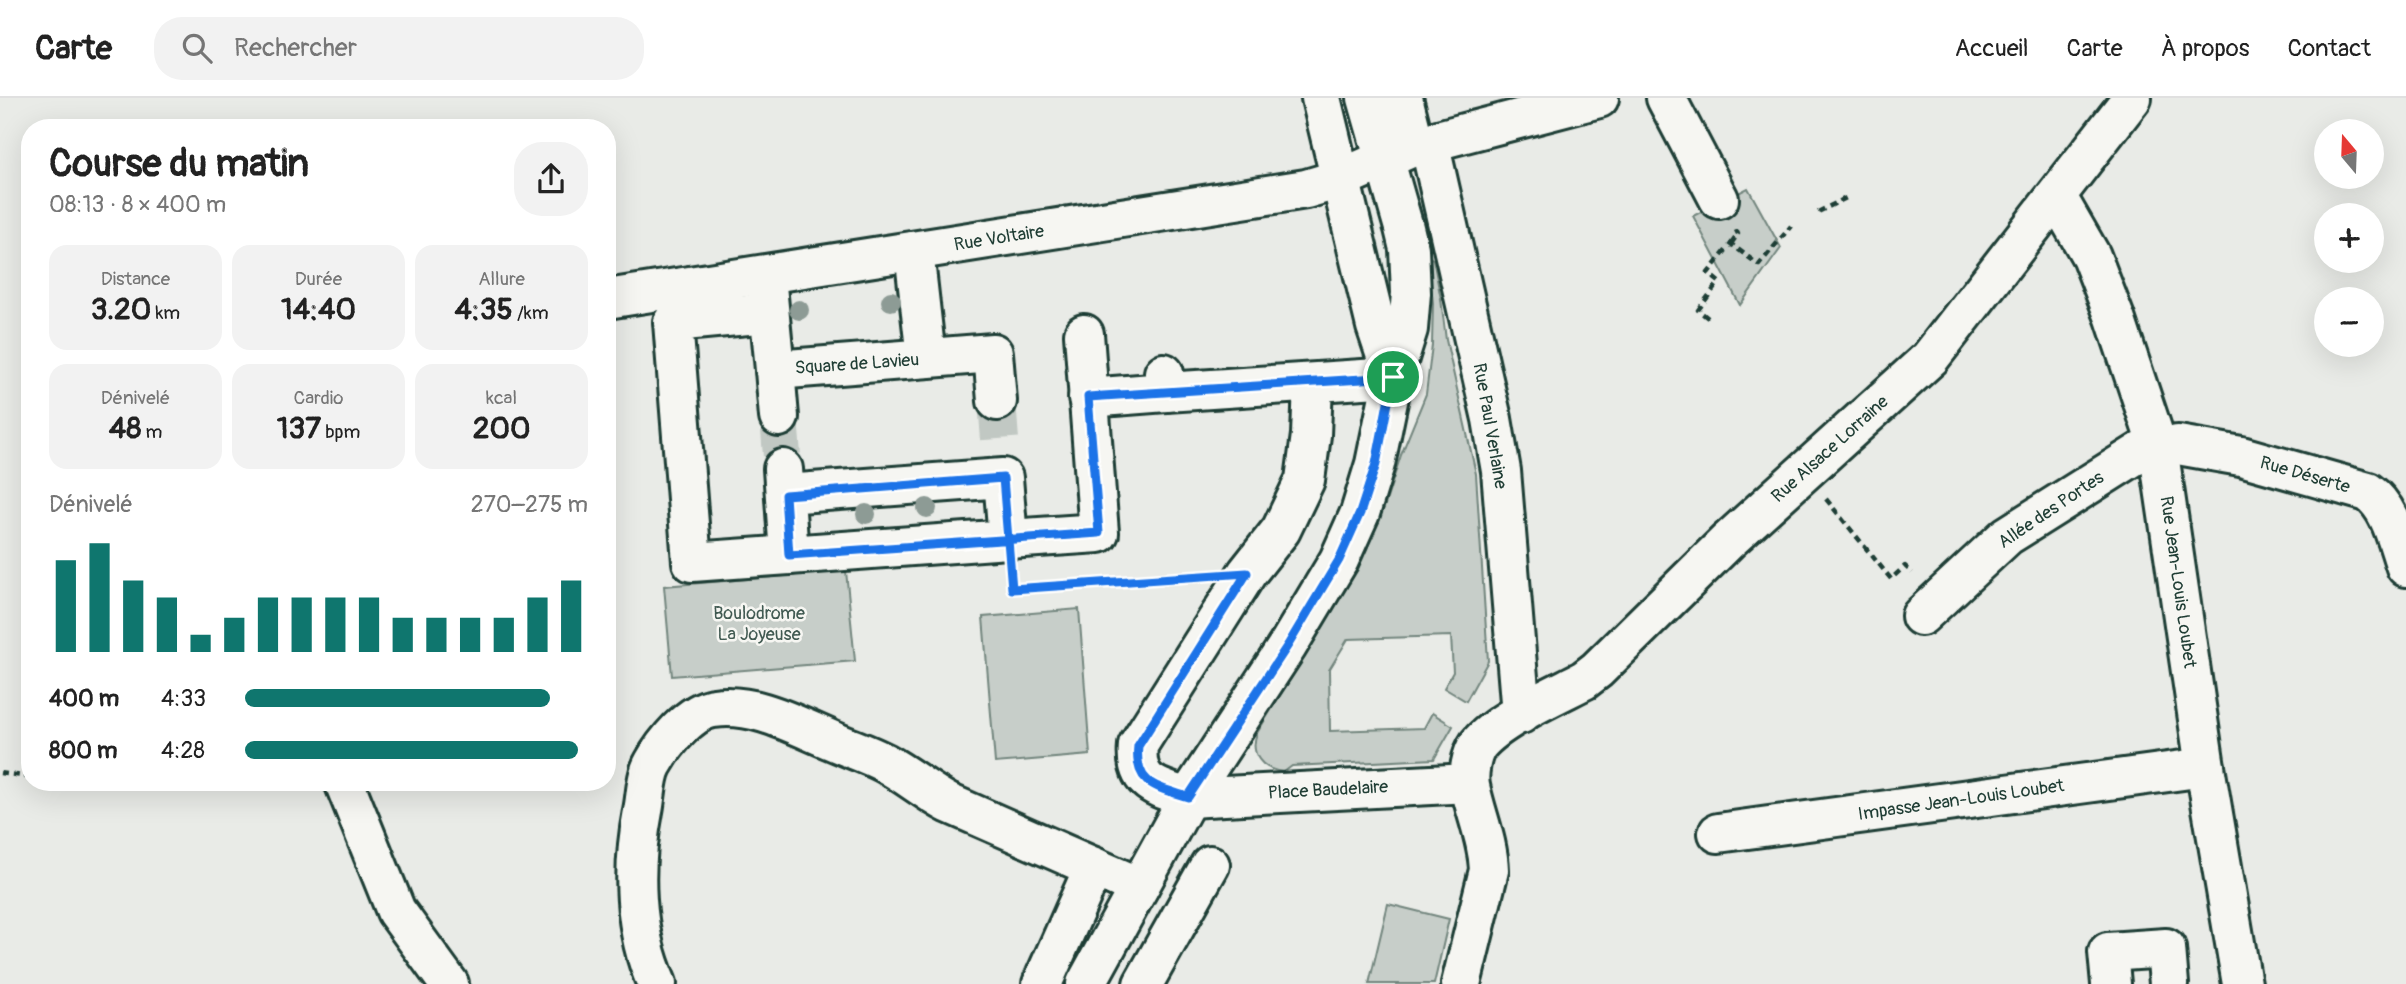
<!DOCTYPE html>
<html lang="fr">
<head>
<meta charset="utf-8">
<style>
	:root { --surface:#fff; --page:#f2f2f2; --text:#222; --muted:#767676; --line:#e0e0e0; --accent:#0f766e }
	body { margin:0; font-family:Pangolin,sans-serif; background:var(--page); color:var(--text); height:100vh; display:flex; flex-direction:column; font-size:26px; white-space:nowrap }
	* { box-sizing:border-box; margin:0 }
	p { font-size:23px; color:var(--muted) }
	.icon { flex:none; width:38px; height:38px; fill:none; stroke:currentColor; stroke-width:2; stroke-linecap:round; stroke-linejoin:round }
	.map { position:relative; flex:1; overflow:hidden }
	.drawer { position:absolute; left:21px; top:21px; width:595px; height:672px; display:flex; flex-direction:column; background:var(--surface); border-radius:28px; box-shadow:0 7px 28px #0002 }
	.drawer>* { flex:none }
	.needle { width:46px; rotate:341deg }
	.tools { position:absolute; left:2314px; top:21px; display:grid; gap:14px }
	.tools a { display:grid; place-items:center; width:70px; height:70px; border-radius:50%; background:var(--surface); box-shadow:0 7px 28px #0002; font-size:35px }
	.pin { position:absolute; display:grid; place-items:center; width:60px; height:60px; color:#fff; margin:-30px; border:4px solid #fff; border-radius:50%; box-shadow:0 2px 7px #0007 }
	.round { display:grid; place-items:center; flex:none; width:74px; height:74px; border-radius:28px; background:var(--page) }
	.head { display:flex; align-items:center; justify-content:space-between; height:119px; padding:0 28px }
	h1 { font-size:38px; font-weight:800; line-height:52px }
	.metrics { display:grid; grid-template-columns:repeat(3,1fr); gap:10px; height:119px; padding:7px 28px }
	.metrics div { display:grid; align-content:center; border-radius:18px; background:var(--page); text-align:center }
	.metrics b { font-size:30px; font-weight:800 }
	.metrics small { font-size:19px; font-weight:400 }
	.metrics p { font-size:19px }
	.chart { height:196px; padding:14px 28px }
	.chart p { display:flex; justify-content:space-between }
	.chart svg { width:100%; height:126px; margin-top:7px; stroke:var(--accent); stroke-width:6 }
	ul { padding:0 28px; list-style:none; font-size:23px }
	li { display:grid; grid-template-columns:112px 84px 1fr; align-items:center; height:52px }
	li i { height:18px; border-radius:9px; background:var(--accent) }
	header { display:flex; align-items:center; gap:42px; box-sizing:border-box; height:98px; padding:0 35px; background:var(--surface); border-bottom:2px solid var(--line) }
	header strong { font-size:33px }
	nav { display:flex; gap:38px; margin-inline-start:auto; font-size:24px }
	.search { width:490px; height:63px; background:var(--page); display:flex; align-items:center; gap:18px; box-sizing:border-box; padding:0 24px; border-radius:28px; color:var(--muted); font-size:26px }
	.map>svg:first-child { display:block }
	.green { fill:#c7cec9; stroke:#73867e; stroke-width:2 }
	.lines { fill:none; stroke-linecap:round; stroke-linejoin:round }
	.minor-tunnel { stroke:#c1c8c3; stroke-width:38; stroke-dasharray:38 19; stroke-linecap:butt }
	.minor-casing { stroke:#1f3d34; stroke-width:44 }
	.major-casing { stroke:#1f3d34; stroke-width:44 }
	.path { stroke:#1f3d34; stroke-width:4.5; stroke-dasharray:7 5; stroke-linecap:butt }
	.minor { stroke:#f6f6f2; stroke-width:38 }
	.major { stroke:#f6f6f2; stroke-width:38 }
	.tree { fill:#8d9b95 }
	.route-casing { stroke:#fff; stroke-width:14 }
	.route { stroke:#1a73e8; stroke-width:9 }
	.labels { text-anchor:middle; dominant-baseline:central; stroke-width:5; stroke-linejoin:round; paint-order:stroke }
	.street-label { font-size:18px; fill:#1f3d34; stroke:#f6f6f2 }
	.park-label { font-size:18px; fill:#415a52; stroke:#f6f6f2 }
</style>
</head>
<body>
<header>
<strong>Carte</strong>
<div class="search"><svg class="icon" aria-label="search" viewBox="0 0 24 24"><circle cx="10" cy="10" r="6"/><path d="M15 15l6 6"/></svg>Rechercher</div>
<nav><a>Accueil</a><a>Carte</a><a>À propos</a><a>Contact</a></nav>
</header>
<div class="map">
<svg width="2406" height="886" viewBox="0 0 2406 886">
	<rect width="100%" height="100%" fill="#e9ebe7"/>
	<filter id="ink" filterUnits="userSpaceOnUse"><feTurbulence type="fractalNoise" baseFrequency=".0143" numOctaves="2"/><feDisplacementMap in="SourceGraphic" scale="14" xChannelSelector="R" yChannelSelector="G"/><feConvolveMatrix kernelMatrix="1 2 1 2 8 2 1 2 1" color-interpolation-filters="sRGB"/></filter>
	<g filter="url(#ink)">
		<g class="green">
			<path d="M1748 90 1781 150 1740 207 1693 118Z"/>
			<path d="M1428 159 1433 161 1441 201 1446 242 1476 376 1488 563 1466 603 1444 590 1453 574 1451 538 1348 541 1329 572 1330 633 1424 630 1432 615 1453 628 1434 661 1292 668 1284 674C1262 672 1249 656 1257 635L1356 473 1384 410 1401 357 1426 296 1432 247 1433 205Z"/>
			<path d="M846 473 855 563 672 578 664 488Z"/>
			<path d="M1079 511 1090 657 995 665 983 519Z"/>
			<path d="M1388 806 1449 821 1434 886H1369Z"/>
		</g>
		<g class="lines">
			<g class="minor-tunnel">
				<path d="M997 303 1001 355"/>
				<path d="M779 319 783 371"/>
			</g>
			<g class="minor-casing">
				<g id="minor">
					<path d="M1403 0 1415 48"/>
					<path d="M1666 0 1719 101"/>
					<path d="M1429 44 1492 321 1501 373 1521 616"/>
					<path d="M2057 99 2091 158 2115 220 2158 349 2205 669 2242 886"/>
					<path d="M914 153 926 260"/>
					<path d="M767 188 775 272 993 255 997 303"/>
					<path d="M607 201 1306 91 1340 81 1415 48 1599 0"/>
					<path d="M769 215 673 224 692 464 789 457"/>
					<path d="M775 272 779 319"/>
					<path d="M1164 275 1166 294 1393 279"/>
					<path d="M1313 285 1311 337 1305 382 1281 432 1247 475 1138 647C1134 687 1157 689 1188 700L1469 685"/>
					<path d="M1088 300 1166 294"/>
					<path d="M783 371 789 457 1008 441 1003 380 785 396"/>
					<path d="M1008 441 1099 435 1084 236"/>
					<path d="M1921 518 2007 438 2142 353 2178 347 2241 358 2368 394C2391 410 2397 444 2406 469"/>
					<path d="M344 684 396 813 449 886"/>
					<path d="M1718 735 2205 669"/>
					<path d="M657 886C633 833 632 770 643 713 646 699 646 678 653 666 664 646 690 613 714 610 754 604 795 627 831 642 849 650 868 656 885 665 907 677 926 693 948 705L1139 789"/>
					<path d="M1042 886 1094 769"/>
					<path d="M1143 886 1210 767"/>
					<path d="M1461 886 1489 772C1488 743 1476 717 1470 688 1468 676 1471 657 1478 647 1498 622 1555 597 1584 582L1597 572 1728 443 1930 260 2132 0"/>
					<path d="M2111 886 2108 854 2166 850 2169 886"/>
				</g>
			</g>
			<g class="major-casing">
				<g id="major">
					<path d="M1321 0 1376 228 1393 279"/>
					<path d="M1086 886 1188 700 1288 547 1339 462 1360 415 1375 366 1393 279 1408 231 1411 195 1409 151 1404 130 1367 0"/>
				</g>
			</g>
			<g class="path">
				<path d="M1818 114 1848 99"/>
				<path d="M1731 146 1738 136 1736 132"/>
				<path d="M1708 220 1698 212 1719 184 1708 175 1731 146 1759 167 1791 128"/>
				<path d="M1826 401 1891 481 1905 468 1912 475"/>
				<path d="M1011 476 1012 491 1201 478"/>
				<path d="M0 675 30 679"/>
			</g>
			<use href="#minor" class="minor"/>
			<use href="#major" class="major"/>
		</g>
		<g class="tree">
			<circle cx="891" cy="203" r="10"/>
			<circle cx="799" cy="212" r="10"/>
			<circle cx="927" cy="410" r="10"/>
			<circle cx="866" cy="416" r="10"/>
		</g>
	</g>
	<g class="lines" filter="url(#ink)">
		<g class="route-casing">
			<path id="route" d="M1393 279 1088 299 1099 435 789 457 785 397 1003 380 1012 491 1247 475 1138 648C1134 687 1157 689 1188 699L1288 547 1339 462 1360 415 1376 366 1393 279"/>
		</g>
		<use href="#route" class="route"/>
	</g>
	<g class="labels">
		<g class="street-label">
			<text transform="translate(999 140) rotate(-9)">Rue Voltaire</text>
			<text transform="translate(857 266) rotate(-4)">Square de Lavieu</text>
			<text transform="translate(1490 328) rotate(80)">Rue Paul Verlaine</text>
			<text transform="translate(1830 351) rotate(-42)">Rue Alsace Lorraine</text>
			<text transform="translate(2305 377) rotate(16)">Rue Déserte</text>
			<text transform="translate(2051 412) rotate(-34)">Allée des Portes</text>
			<text transform="translate(2178 484) rotate(82)">Rue Jean-Louis Loubet</text>
			<text transform="translate(1328 692) rotate(-3)">Place Baudelaire</text>
			<text transform="translate(1961 702) rotate(-8)">Impasse Jean-Louis Loubet</text>
		</g>
		<g class="park-label">
			<text x="759" y="515">Boulodrome<tspan x="759" dy="21">La Joyeuse</tspan></text>
		</g>
	</g>
</svg>
<div class="tools">
<a><svg class="needle" viewBox="-14 -14 28 28"><path d="M0-13l5 13h-10z" fill="#e53935"/><path d="M0 13l5-13h-10z" fill="#767676"/></svg></a>
<a>+</a>
<a>−</a>
</div>
<div class="pin" style="left:1393px;top:279px;background:#1e9e55"><svg class="icon" aria-label="arrive" viewBox="0 0 24 24"><path d="M6 21V4h12l-3 4 3 4H6"/></svg></div>
<section class="drawer">
<div class="head"><div><h1>Course du matin</h1><p>08:13 · 8 × 400 m</p></div><a class="round"><svg class="icon" aria-label="share" viewBox="0 0 24 24"><path d="M12 15V3M7 8l5-5 5 5M5 13v7h14v-7"/></svg></a></div>
<div class="metrics">
<div><p>Distance</p><b>3.20<small> km</small></b></div>
<div><p>Durée</p><b>14:40</b></div>
<div><p>Allure</p><b>4:35<small> /km</small></b></div>
</div>
<div class="metrics">
<div><p>Dénivelé</p><b>48<small> m</small></b></div>
<div><p>Cardio</p><b>137<small> bpm</small></b></div>
<div><p>kcal</p><b>200</b></div>
</div>
<div class="chart"><p><span>Dénivelé</span>270–275 m</p>
<svg viewBox="0 0 160 44" preserveAspectRatio="none"><path d="M5 44V12M15 44V6M25 44V19M35 44V25M45 44V38M55 44V32M65 44V25M75 44V25M85 44V25M95 44V25M105 44V32M115 44V32M125 44V32M135 44V32M145 44V25M155 44V19"/></svg>
</div>
<ul>
<li><b>400 m</b>4:33<i style="width:89%"></i></li>
<li><b>800 m</b>4:28<i style="width:97%"></i></li>
</ul>
</section>
</div>
</body>
</html>
